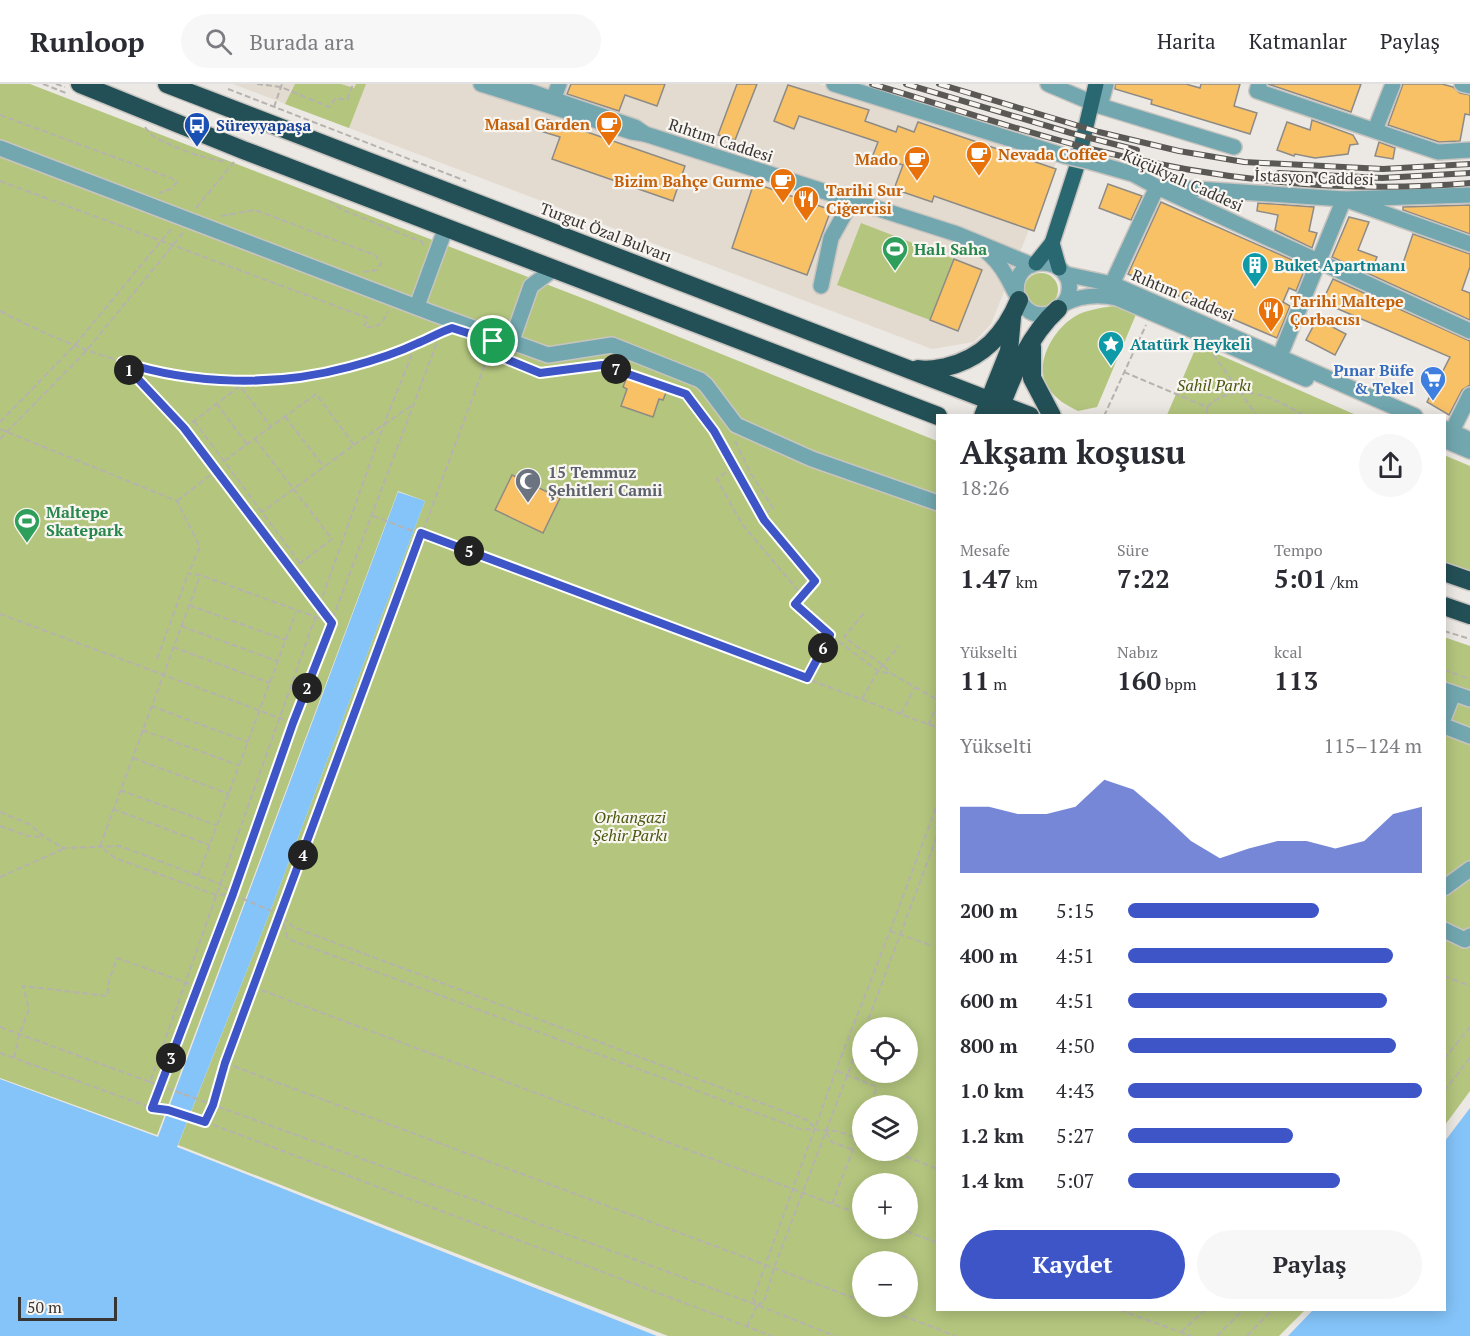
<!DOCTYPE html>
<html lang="tr">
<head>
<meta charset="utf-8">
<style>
	:root { --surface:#fff; --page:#f7f7f7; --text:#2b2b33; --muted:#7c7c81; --line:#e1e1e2; --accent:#3d55c7 }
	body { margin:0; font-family:"PT Serif",serif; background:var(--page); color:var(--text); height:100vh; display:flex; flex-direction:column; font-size:22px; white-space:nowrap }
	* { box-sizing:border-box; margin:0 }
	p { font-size:20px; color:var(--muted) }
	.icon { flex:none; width:33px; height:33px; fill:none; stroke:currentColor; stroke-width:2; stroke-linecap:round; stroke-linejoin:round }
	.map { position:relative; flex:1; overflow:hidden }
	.drawer { position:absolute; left:936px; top:330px; width:510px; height:897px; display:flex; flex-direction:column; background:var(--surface); border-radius:0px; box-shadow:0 3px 15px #0003 }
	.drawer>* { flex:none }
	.fabs { position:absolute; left:852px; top:933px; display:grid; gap:12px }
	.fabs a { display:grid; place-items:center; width:66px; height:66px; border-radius:50%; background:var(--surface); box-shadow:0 3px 15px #0003; font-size:30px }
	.scale { position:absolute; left:18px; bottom:15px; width:99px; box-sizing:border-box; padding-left:6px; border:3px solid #383634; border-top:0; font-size:16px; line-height:21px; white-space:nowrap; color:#383634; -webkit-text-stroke:4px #f9f5f0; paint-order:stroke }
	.pin { position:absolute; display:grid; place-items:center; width:51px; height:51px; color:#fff; margin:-26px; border:3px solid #fff; border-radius:50%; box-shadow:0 2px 6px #0007 }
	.km { position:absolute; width:30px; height:30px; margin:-15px; border-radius:50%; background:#222; color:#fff; font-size:16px; line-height:30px; text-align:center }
	.round { display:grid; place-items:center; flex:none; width:63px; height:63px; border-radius:32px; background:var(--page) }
	.headline { display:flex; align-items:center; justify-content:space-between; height:102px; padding:0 24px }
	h1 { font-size:33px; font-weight:700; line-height:45px }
	.stats { display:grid; grid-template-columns:repeat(3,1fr); gap:9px; height:102px; padding:6px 24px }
	.stats div { display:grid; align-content:center }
	.stats b { font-size:26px; font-weight:700 }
	.stats small { font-size:16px; font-weight:400 }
	.stats p { font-size:16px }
	.chart { height:168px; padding:12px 24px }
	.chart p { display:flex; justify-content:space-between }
	.chart svg { width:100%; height:108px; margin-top:6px; fill:var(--accent); opacity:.7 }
	.action { display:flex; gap:12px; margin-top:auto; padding:12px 24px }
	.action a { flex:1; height:69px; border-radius:36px; background:var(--accent); color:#fff; font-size:24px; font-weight:700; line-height:69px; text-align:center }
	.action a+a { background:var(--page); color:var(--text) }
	ul { padding:0 24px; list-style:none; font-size:20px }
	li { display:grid; grid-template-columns:96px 72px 1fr; align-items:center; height:45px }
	li i { height:15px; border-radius:8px; background:var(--accent) }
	header { display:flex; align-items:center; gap:36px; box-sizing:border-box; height:84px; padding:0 30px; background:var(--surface); border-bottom:2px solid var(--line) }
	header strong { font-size:28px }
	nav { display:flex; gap:33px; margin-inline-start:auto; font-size:21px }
	.search { width:420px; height:54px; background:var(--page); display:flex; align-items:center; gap:15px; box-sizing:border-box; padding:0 21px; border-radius:33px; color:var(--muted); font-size:22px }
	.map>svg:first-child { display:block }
	.built { fill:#e3dbcf }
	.green { fill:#b4c67e; fill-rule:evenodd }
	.water { fill:#84c4f9 }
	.building { fill:#f8c166; stroke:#8e8b86; stroke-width:1.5 }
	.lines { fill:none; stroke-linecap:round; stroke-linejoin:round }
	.minor-casing { stroke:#c8c4c0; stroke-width:18 }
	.major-casing { stroke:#c8c4c0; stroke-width:18 }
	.highway-casing { stroke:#c8c4c0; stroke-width:21 }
	.path { stroke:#b6b2ae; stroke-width:2; stroke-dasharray:6 3; stroke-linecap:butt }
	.minor { stroke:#72a7af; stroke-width:15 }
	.major { stroke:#2a6871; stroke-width:15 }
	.highway { stroke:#235056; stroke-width:18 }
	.rail-casing { stroke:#5a5855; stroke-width:6 }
	.rail { stroke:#f9f5f0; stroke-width:4; stroke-dasharray:11; stroke-linecap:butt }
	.minor-bridge-casing { stroke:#c8c4c0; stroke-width:18; stroke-linecap:butt }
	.minor-bridge { stroke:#72a7af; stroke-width:15 }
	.route-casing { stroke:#fff; stroke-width:12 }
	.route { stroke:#3d55c7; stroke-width:8 }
	.labels { text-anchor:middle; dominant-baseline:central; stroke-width:4.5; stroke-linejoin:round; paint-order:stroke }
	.food-label { font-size:16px; font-weight:bold; fill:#c56008; stroke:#f9f5f0; text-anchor:end }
	.transit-label { font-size:16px; font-weight:bold; fill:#164399; stroke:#f9f5f0; text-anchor:start }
	.street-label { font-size:16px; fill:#383634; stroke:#f9f5f0 }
	.leisure-label { font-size:16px; font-weight:bold; fill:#27864d; stroke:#f9f5f0; text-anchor:start }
	.culture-label { font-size:16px; font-weight:bold; fill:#0d838f; stroke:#f9f5f0; text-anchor:start }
	.shop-label { font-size:16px; font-weight:bold; fill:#366cbe; stroke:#f9f5f0; text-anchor:end }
	.park-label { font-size:16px; font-style:italic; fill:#4a570f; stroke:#f9f5f0 }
	.worship-label { font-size:16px; font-weight:bold; fill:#5b616d; stroke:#f9f5f0; text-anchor:start }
</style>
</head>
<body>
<header>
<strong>Runloop</strong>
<div class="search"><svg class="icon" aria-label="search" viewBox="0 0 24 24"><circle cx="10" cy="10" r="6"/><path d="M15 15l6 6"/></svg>Burada ara</div>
<nav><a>Harita</a><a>Katmanlar</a><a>Paylaş</a></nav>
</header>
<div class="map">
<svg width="1470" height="1252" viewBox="0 0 1470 1252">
	<rect width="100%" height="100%" fill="#ece8e3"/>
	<path class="built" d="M233 0H819L1059 71 991 240 974 258 932 265Z"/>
	<g class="green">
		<path d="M0 0H30L600 221 937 357 938 1226H1305L1279 1252H668L178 1061 270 828 425 417 398 407 157 1051 0 994ZM862 944H908V988H862ZM862 1022H908V1066H862ZM862 1100H908V1144H862ZM862 1178H908V1222H862Z"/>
		<path d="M295 0H341L354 4 356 0H366L349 44 285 20Z"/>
		<path d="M861 139 954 175 930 236 837 201Z"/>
		<circle cx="1041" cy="206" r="17"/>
		<path d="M1114 222 1137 228 1097 323 1078 327C1066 321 1057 316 1049 305 1032 281 1053 246 1074 233 1085 226 1100 224 1114 222Z"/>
		<path d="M1197 261 1356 331H1167Z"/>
		<path d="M1444 371 1470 382V491L1445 481Z"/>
		<path d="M1444 553 1470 562V1007L1445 1041Z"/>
	</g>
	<g class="water">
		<path d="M398 408 425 417 270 828 177 1063 657 1252H0V995L158 1053Z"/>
		<path d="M1470 1024V1252H1288L1313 1226H1444L1445 1057Z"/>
	</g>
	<g class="building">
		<path d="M571 0H665L657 22 625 11 619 27 567 10Z"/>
		<path d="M737 0H757L735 56 718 51Z"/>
		<path d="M1115 0H1186L1200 4 1201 0H1240L1234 22 1257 29 1250 50 1151 20 1152 16 1115 5Z"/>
		<path d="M1268 0H1361L1351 28Z"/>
		<path d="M1403 0H1442L1453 3 1460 9 1470 11V31L1465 30 1460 57 1439 58 1388 41Z"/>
		<path d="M788 1 869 26 865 37 896 48 898 42 914 48 918 38 1056 85 1034 147 934 112 932 118 894 105 903 81 873 71 878 58 799 32 794 45 774 37Z"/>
		<path d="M541 34 564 40 685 82 673 117 552 75 560 53 537 46Z"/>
		<path d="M1312 36 1353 51 1358 60 1350 61 1348 70 1315 74 1295 70 1294 72 1277 66 1287 38 1310 46Z"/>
		<path d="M1379 58 1395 64 1393 75 1375 72Z"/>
		<path d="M754 99 831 126 807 191 732 164Z"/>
		<path d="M1108 100 1142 112 1131 136 1099 124Z"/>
		<path d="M1161 118 1306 182 1296 207 1289 204 1283 218 1290 222 1277 254 1128 190Z"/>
		<path d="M1258 119 1314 123 1309 147 1317 149 1312 164 1275 146 1278 131 1257 127Z"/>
		<path d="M1470 121V150L1403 126V123Z"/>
		<path d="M1349 133 1369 138 1358 166 1377 173 1375 178 1400 188 1413 150 1470 170V183L1462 206 1470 209V236L1332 173Z"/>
		<path d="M954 175 982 186 958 247 930 236Z"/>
		<path d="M1333 195 1470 257V301L1462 306 1449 331 1427 318 1450 273 1322 218Z"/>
		<path d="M1317 235 1346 250 1335 271 1306 256Z"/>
		<path d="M627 293 667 306 663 316 659 315 653 333 621 322 627 305 623 303Z"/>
		<path d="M512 391 560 414 543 449 495 426Z"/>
	</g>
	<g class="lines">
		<g class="minor-casing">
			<g id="minor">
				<path d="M481 0 632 48 645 50 635 43 508 0"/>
				<path d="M834 0 1065 72"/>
				<path d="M1048 0 1100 22 1234 63"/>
				<path d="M1259 0 1257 7 1438 68 1470 66"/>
				<path d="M1462 0 1470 2"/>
				<path d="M553 16 559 0"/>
				<path d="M1100 22 1106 0"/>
				<path d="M1375 46 1393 0"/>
				<path d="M645 50 957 150 1032 181"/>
				<path d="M0 64 432 229 548 271 612 261 700 296 706 301 736 341 812 375 938 419"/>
				<path d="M1091 78 1133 90 1157 103 1470 247"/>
				<path d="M1167 103 1344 115 1470 111"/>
				<path d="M983 165C993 172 1001 182 1007 193 1017 209 1023 236 1048 230 1056 228 1065 221 1068 212 1080 172 1009 164 1017 212"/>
				<path d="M1065 190 1112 200 1415 332"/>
				<path d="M1112 200 1157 103"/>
				<path d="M821 202 831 154 845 129 850 116"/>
				<path d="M1063 220C1079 212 1099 210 1117 214L1306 295"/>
				<path d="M417 222 446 143"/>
				<path d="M512 256 531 202 554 185"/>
				<path d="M1277 279 1344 115 1470 160"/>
				<path d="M1444 344 1470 356"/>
				<path d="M1452 347 1470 311"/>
				<path d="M1444 356 1470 367"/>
				<path d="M1444 606 1470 615"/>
				<path d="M1444 633 1453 610"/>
				<path d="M1444 642 1470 652"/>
				<path d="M1444 804 1470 785"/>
				<path d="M1444 846 1465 856 1470 852"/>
			</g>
		</g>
		<g class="major-casing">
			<g id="major">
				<path d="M1052 159 1076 85 1096 0"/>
				<path d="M1036 179 1052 159 1059 184"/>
			</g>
		</g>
		<g class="highway-casing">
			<g id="highway">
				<path d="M80 0 243 66 938 332"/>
				<path d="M167 0 1030 332"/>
				<path d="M1032 263V294L1052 332"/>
				<path d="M918 285C928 287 936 285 946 283 983 274 1005 250 1019 216"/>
				<path d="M998 330C1011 294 1029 251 1058 225"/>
				<path d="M983 332 1009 267 1012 233"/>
				<path d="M1444 488 1470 497"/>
				<path d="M1444 522 1470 531"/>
			</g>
		</g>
		<g class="path">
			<path d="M43 0 66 9"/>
			<path d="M56 0 65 3"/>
			<path d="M257 0 281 3 329 23 336 14 347 16 353 0"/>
			<path d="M228 5 466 97"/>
			<path d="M274 23 282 0"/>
			<path d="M0 31 171 94 177 98 171 105 159 109"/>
			<path d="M145 43C148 47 151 51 155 53 173 63 207 77 227 77"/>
			<path d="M0 97 368 234 364 243C378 244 383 240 388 227"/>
			<path d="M329 117 343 126 422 158 423 161"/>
			<path d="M196 124 234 78"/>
			<path d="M221 132 255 126 375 171 381 179 377 186 363 188"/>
			<path d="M0 227C113 286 222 314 348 283 380 276 412 261 442 247"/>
			<path d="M489 269 540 289 602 281 686 310 714 347 763 436 815 497 795 520 830 551 878 587 892 590 938 616"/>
			<path d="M1213 270 1257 332"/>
			<path d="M1124 288 1207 323V332"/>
			<path d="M216 319 247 360"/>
			<path d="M1207 323C1235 295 1275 313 1304 332"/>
			<path d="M1104 332 1146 241"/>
			<path d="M285 333 324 383"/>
			<path d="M194 337 300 479"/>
			<path d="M0 338 74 262 171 145"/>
			<path d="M185 344 240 302 271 343"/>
			<path d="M0 345 177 417 200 463 188 490 200 491 332 539 184 344 124 280"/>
			<path d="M0 355 86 267 183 149"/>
			<path d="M255 355 332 455 290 487"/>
			<path d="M735 357 751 390 773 424 761 432"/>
			<path d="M354 361 411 322"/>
			<path d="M224 377 316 310 354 361 262 428"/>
			<path d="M733 383 717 395 742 440 796 504 803 511"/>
			<path d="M177 417 215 387"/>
			<path d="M373 432 938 644"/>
			<path d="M189 521 285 556"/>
			<path d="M864 529 844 553 884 582 892 590"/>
			<path d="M0 530 293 639"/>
			<path d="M181 542 277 577"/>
			<path d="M1444 547 1470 555"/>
			<path d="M173 563 270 599"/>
			<path d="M157 575 188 490"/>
			<path d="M1444 586 1470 595"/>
			<path d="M807 593 830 551"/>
			<path d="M862 615 878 587 899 562"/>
			<path d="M151 622 248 658"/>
			<path d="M901 630 915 603"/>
			<path d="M928 641 938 620"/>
			<path d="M142 646 238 681"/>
			<path d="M133 674 229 710"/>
			<path d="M120 706 216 741"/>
			<path d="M113 725 209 761"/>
			<path d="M0 728 31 741 44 753 64 764 120 762 220 800 233 810 216 811 115 774 100 762"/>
			<path d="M0 742 28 752 44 753"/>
			<path d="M100 762 200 492"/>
			<path d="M198 792 296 528"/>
			<path d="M0 793 63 765"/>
			<path d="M234 811 281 831 293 843 807 1036 816 1045"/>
			<path d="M281 831 288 855 800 1045 837 1047 862 1056"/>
			<path d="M890 847 930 861"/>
			<path d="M1444 892 1470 902"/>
			<path d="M253 903 862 1131"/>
			<path d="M0 943 150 998 384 340 416 260"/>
			<path d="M865 944 938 750"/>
			<path d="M0 969 152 1024 167 1026 198 1035 772 1252"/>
			<path d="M14 974 19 951 29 925 23 902 107 912 109 896 117 874 198 903"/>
			<path d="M1444 975 1470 943"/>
			<path d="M225 979 862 1217"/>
			<path d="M837 987 877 1003 870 1022"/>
			<path d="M150 998 426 1098 757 1221 835 1252"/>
			<path d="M1444 1007 1470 974"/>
			<path d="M152 1024 233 810 293 639 441 248"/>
			<path d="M205 1038 213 1021 225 979 491 264"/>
			<path d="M826 1048 832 1058 854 1066"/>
			<path d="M889 1066 938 1085"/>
			<path d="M832 1120 862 1042"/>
			<path d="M898 1144 938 1159"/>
			<path d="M757 1221 764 1218 774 1184 862 952"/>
			<path d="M877 1222 956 1252"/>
			<path d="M1120 1226 1191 1252"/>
			<path d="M747 1243 757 1221 753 1215 836 986 890 847 938 718"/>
			<path d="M1181 1248 1205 1226"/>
			<path d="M1217 1252 1243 1226"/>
			<path d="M1247 1252 1272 1226"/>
		</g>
		<use href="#minor" class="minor"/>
		<use href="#major" class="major"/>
		<use href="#highway" class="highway"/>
		<g class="rail-casing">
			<g id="rail">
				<path d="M872 0C946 22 1020 47 1095 66 1217 96 1345 110 1470 99"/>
				<path d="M906 0 1071 49 1137 66"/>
				<path d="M939 0 1099 48 1179 67 1244 78 1383 85 1470 80"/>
				<path d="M1279 89 1382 94 1470 89"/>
			</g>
		</g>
		<use href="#rail" class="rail"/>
		<g class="minor-bridge-casing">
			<path id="minor-bridge" d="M1065 72 1091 78"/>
		</g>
		<use href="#minor-bridge" class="minor-bridge"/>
	</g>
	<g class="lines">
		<g class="route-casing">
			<path id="route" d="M452 244 493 257 489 268 540 289 602 281 686 310 714 347 764 436 815 497 795 520 830 551 807 594 421 449 225 979 213 1021 205 1038 168 1026 152 1024 233 810 293 639 332 539 184 344 122 278C194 301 275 303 349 283 372 277 397 269 418 259 430 254 440 248 452 244Z"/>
		</g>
		<use href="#route" class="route"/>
	</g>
	<defs>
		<g id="cafe-pin" transform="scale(1.35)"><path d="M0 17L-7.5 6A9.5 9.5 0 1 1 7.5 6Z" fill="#e8710a" stroke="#f9f5f0"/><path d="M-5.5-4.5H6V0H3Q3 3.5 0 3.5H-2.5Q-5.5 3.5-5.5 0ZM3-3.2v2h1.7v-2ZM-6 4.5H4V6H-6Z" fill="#fff"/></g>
		<g id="bus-pin" transform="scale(1.35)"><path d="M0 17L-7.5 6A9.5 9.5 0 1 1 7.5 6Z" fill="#1a4fb4" stroke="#f9f5f0"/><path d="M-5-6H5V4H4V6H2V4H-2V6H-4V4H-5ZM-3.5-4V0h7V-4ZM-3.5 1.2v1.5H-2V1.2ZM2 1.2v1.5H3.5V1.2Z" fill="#fff"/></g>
		<g id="restaurant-pin" transform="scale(1.35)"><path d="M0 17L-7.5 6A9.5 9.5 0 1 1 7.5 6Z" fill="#e8710a" stroke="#f9f5f0"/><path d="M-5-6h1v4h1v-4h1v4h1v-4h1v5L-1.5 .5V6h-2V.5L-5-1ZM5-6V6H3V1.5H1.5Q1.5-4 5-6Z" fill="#fff"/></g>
		<g id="stadium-pin" transform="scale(1.35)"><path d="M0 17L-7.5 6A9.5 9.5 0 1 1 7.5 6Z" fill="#2e9e5b" stroke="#f9f5f0"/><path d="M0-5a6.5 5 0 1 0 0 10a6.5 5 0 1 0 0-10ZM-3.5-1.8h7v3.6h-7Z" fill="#fff"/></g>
		<g id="building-pin" transform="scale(1.35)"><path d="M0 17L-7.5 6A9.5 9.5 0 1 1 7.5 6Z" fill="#0f9aa8" stroke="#f9f5f0"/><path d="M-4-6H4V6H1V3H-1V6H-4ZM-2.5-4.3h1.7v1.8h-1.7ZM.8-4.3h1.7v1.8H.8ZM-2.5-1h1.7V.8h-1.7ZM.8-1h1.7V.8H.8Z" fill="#fff"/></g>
		<g id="sight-pin" transform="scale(1.35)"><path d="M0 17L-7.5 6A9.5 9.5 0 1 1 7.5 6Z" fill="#0f9aa8" stroke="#f9f5f0"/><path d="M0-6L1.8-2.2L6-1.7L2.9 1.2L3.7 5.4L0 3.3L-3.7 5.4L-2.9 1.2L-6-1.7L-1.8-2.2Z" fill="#fff"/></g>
		<g id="supermarket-pin" transform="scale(1.35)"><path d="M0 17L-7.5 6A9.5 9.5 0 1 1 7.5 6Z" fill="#3f7fe0" stroke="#f9f5f0"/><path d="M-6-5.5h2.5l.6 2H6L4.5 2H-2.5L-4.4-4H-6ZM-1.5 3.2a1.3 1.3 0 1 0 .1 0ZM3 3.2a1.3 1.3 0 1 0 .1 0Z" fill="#fff"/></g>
		<g id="mosque-pin" transform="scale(1.35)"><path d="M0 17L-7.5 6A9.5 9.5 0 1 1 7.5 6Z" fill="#6b7280" stroke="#f9f5f0"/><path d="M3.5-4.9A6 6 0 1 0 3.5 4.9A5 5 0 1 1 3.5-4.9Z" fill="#fff"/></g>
	</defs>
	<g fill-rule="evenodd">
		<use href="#cafe-pin" x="609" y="40"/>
		<use href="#bus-pin" x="197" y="41"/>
		<use href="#cafe-pin" x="979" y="70"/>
		<use href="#cafe-pin" x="917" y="75"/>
		<use href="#cafe-pin" x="783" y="97"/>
		<use href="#restaurant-pin" x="806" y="115"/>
		<use href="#stadium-pin" x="895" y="165"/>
		<use href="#building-pin" x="1255" y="181"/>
		<use href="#restaurant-pin" x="1271" y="226"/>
		<use href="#sight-pin" x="1111" y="260"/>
		<use href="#supermarket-pin" x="1433" y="295"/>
		<use href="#mosque-pin" x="528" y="397"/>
		<use href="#stadium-pin" x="27" y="437"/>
	</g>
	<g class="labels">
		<g class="food-label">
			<text x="590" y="40">Masal Garden</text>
			<text x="998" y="70" text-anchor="start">Nevada Coffee</text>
			<text x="898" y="75">Mado</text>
			<text x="764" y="97">Bizim Bahçe Gurme</text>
			<text x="826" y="106" text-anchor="start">Tarihi Sur<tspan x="826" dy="18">Ciğercisi</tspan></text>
			<text x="1290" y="217" text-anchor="start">Tarihi Maltepe<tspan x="1290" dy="18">Çorbacısı</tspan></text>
		</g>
		<g class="transit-label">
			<text x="216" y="41">Süreyyapaşa</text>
		</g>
		<g class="street-label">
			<text transform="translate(721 56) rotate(18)">Rıhtım Caddesi</text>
			<text transform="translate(1314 93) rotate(2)">İstasyon Caddesi</text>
			<text transform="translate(1183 96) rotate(24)">Küçükyalı Caddesi</text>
			<text transform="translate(606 148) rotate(21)">Turgut Özal Bulvarı</text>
			<text transform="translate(1183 211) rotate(23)">Rıhtım Caddesi</text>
		</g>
		<g class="leisure-label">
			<text x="914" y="165">Halı Saha</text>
			<text x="46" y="428">Maltepe<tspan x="46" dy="18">Skatepark</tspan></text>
		</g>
		<g class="culture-label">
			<text x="1274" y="181">Buket Apartmanı</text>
			<text x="1130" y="260">Atatürk Heykeli</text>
		</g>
		<g class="shop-label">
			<text x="1414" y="286">Pınar Büfe<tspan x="1414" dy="18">&amp; Tekel</tspan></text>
		</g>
		<g class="park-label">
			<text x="1214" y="301">Sahil Parkı</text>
			<text x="630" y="733">Orhangazi<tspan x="630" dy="18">Şehir Parkı</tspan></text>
		</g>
		<g class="worship-label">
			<text x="548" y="388">15 Temmuz<tspan x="548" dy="18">Şehitleri Camii</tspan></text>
		</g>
	</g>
</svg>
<div class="fabs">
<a><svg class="icon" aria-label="locate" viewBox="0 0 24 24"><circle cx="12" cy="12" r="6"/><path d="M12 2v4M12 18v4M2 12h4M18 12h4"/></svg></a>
<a><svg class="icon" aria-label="layers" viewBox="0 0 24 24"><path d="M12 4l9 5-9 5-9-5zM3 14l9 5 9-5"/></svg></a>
<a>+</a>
<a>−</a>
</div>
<div class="scale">50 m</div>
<div class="pin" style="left:493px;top:257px;background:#1e9e55"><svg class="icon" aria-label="arrive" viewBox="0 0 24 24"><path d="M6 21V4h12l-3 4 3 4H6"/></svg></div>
<b class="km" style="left:129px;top:286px">1</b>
<b class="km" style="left:307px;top:604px">2</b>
<b class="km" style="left:171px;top:974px">3</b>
<b class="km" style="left:303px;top:771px">4</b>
<b class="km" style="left:469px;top:467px">5</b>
<b class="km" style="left:823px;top:564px">6</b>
<b class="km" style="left:616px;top:285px">7</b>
<section class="drawer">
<div class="headline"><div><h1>Akşam koşusu</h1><p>18:26</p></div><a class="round"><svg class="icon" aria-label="share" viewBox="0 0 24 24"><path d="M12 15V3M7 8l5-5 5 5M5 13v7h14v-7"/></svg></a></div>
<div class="stats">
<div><p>Mesafe</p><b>1.47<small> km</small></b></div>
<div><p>Süre</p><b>7:22</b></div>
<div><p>Tempo</p><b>5:01<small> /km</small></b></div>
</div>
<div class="stats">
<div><p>Yükselti</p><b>11<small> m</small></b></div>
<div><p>Nabız</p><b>160<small> bpm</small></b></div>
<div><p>kcal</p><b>113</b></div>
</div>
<div class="chart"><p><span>Yükselti</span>115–124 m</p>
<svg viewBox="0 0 160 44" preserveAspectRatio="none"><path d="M0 44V17L10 17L20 20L30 20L40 17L50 6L60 10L70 20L80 31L90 38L100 34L110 31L120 31L130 34L140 31L150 20L160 17V44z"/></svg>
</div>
<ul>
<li><b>200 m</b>5:15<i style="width:65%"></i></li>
<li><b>400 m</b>4:51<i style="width:90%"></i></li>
<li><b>600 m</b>4:51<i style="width:88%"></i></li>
<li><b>800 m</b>4:50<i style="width:91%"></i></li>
<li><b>1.0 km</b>4:43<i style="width:100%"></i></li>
<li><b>1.2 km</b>5:27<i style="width:56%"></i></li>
<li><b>1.4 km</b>5:07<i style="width:72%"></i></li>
</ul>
<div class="action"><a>Kaydet</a><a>Paylaş</a></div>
</section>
</div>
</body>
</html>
